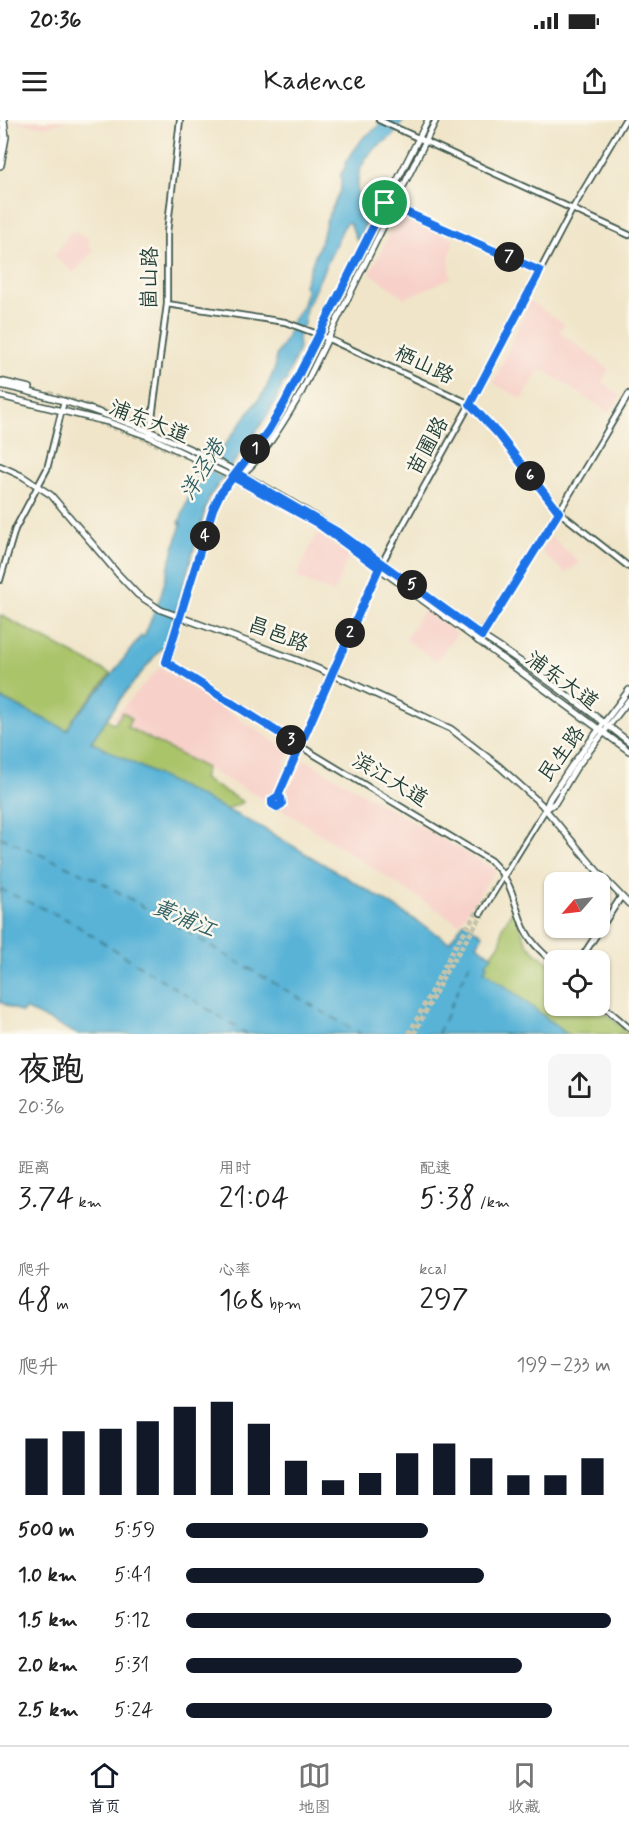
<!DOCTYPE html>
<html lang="zh">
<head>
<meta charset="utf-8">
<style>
	:root { --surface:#fff; --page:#f6f6f6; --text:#222; --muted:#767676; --line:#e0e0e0; --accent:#111827 }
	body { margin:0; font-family:Mynerve,"LXGW WenKai TC",sans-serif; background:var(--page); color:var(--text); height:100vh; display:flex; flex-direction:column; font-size:22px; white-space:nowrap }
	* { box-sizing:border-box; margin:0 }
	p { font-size:20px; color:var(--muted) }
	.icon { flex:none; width:33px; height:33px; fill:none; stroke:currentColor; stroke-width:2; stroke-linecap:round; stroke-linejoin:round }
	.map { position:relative; height:914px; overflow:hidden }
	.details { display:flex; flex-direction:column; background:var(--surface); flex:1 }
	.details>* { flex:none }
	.needle { width:39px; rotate:242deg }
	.controls { position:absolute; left:544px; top:752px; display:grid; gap:12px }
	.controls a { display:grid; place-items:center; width:66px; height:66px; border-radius:12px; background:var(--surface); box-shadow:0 2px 4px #0004; font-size:30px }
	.pin { position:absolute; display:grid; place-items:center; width:51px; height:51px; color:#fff; margin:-26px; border:3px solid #fff; border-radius:50%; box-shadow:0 2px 6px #0007 }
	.km { position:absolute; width:30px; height:30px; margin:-15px; border-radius:50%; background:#222; color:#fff; font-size:16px; line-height:30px; text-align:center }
	.round { display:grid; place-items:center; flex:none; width:63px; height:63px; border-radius:12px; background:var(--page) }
	.headline { display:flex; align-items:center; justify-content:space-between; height:102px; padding:0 18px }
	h1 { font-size:33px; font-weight:600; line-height:45px }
	.stats { display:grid; grid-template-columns:repeat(3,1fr); gap:9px; height:102px; padding:6px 18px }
	.stats div { display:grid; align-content:center }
	.stats b { font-size:30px; font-weight:600 }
	.stats small { font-size:16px; font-weight:400 }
	.stats p { font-size:16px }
	.chart { height:168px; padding:12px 18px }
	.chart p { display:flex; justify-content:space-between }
	.chart svg { width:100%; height:108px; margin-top:6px; stroke:var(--accent); stroke-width:6 }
	ul { padding:0 18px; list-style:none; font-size:20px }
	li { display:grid; grid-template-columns:96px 72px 1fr; align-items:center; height:45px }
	li i { height:15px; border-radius:8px; background:var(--accent) }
	.status { display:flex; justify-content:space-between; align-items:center; height:42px; padding:0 30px; background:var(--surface); direction:ltr }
	.status svg { height:16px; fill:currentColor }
	header { display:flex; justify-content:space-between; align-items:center; height:78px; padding:0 18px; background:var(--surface); font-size:27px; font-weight:600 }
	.tab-bar { display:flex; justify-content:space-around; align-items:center; height:84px; border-top:2px solid var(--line); background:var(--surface); font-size:16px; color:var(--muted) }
	.tab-bar a { display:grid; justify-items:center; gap:3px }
	.tab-bar .current { color:var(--accent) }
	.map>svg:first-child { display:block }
	.built { fill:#f7d1c9 }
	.green { fill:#aac46a; stroke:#64804f; stroke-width:1.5 }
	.water { fill:#59b3d7; stroke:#3c7886; stroke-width:1.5 }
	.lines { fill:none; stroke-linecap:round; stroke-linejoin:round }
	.ferry { stroke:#306065; stroke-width:1.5; stroke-dasharray:8 6; stroke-linecap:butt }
	.major-tunnel { stroke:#c6c3ab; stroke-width:5; stroke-dasharray:5 2.5; stroke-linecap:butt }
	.minor-casing { stroke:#3e564a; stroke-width:8 }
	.major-casing { stroke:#3e564a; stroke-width:8 }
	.highway-casing { stroke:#3e564a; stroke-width:10 }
	.minor { stroke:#fff; stroke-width:4.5 }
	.major { stroke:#fff; stroke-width:5 }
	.highway { stroke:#fff; stroke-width:7 }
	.major-bridge-casing { stroke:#3e564a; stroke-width:8; stroke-linecap:butt }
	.major-bridge { stroke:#fff; stroke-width:5 }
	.route-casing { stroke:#fff; stroke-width:12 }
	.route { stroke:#1a73e8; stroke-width:8 }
	.labels { text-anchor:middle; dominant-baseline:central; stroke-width:5; stroke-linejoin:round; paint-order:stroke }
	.street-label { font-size:21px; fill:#1f3d34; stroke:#fbf7ec }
	.water-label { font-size:22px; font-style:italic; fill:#306065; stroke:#fbf7ec }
</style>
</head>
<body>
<div class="status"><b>20:36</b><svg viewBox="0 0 49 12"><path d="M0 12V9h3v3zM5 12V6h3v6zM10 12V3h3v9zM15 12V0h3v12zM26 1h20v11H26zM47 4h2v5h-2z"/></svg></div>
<header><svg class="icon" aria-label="menu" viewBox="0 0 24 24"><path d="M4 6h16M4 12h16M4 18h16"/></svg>Kadence<svg class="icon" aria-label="share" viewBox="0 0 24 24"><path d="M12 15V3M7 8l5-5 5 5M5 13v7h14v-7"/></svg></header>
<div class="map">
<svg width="629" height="914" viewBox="0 0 629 914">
	<rect width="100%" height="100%" fill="#fbf7ec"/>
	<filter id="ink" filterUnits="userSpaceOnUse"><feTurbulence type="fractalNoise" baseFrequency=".0167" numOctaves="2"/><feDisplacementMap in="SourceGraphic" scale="12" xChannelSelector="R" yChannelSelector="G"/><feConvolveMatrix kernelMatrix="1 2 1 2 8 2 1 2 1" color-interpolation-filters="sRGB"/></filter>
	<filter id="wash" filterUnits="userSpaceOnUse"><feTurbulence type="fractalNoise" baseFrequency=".008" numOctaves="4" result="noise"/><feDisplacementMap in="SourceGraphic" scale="24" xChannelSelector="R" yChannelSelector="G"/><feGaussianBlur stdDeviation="1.35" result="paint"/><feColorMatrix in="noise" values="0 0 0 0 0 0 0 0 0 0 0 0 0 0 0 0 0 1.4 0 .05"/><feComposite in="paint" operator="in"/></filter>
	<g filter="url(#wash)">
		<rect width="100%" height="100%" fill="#f0e5c9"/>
		<g class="built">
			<path d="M8 0 42 1 70 0 44 7Z"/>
			<path d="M400 95 454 119 449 138 451 158 405 178 370 153Z"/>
			<path d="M71 111 90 119 88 125 94 130 74 153 54 136Z"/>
			<path d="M530 181 564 204 560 212 609 249 602 261 621 277 609 293 547 252 539 251 522 279 493 263Z"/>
			<path d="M317 413 349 436 334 473 296 457Z"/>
			<path d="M551 416 580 443 565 453 541 431Z"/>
			<path d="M424 489 457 514 436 541 406 519Z"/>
			<path d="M160 547 290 632 271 680 280 684 304 639 496 750 459 804 283 690 113 598Z"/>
		</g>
		<g class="green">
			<path d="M0 495 111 554 74 598 67 610 0 578Z"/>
			<path d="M123 592 131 598 127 607 206 648 203 659 243 682 226 690 90 622 106 598 114 604Z"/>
			<path d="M513 789 527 824 555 849V885H597L629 914H567L484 850 487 846 485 844 501 822 502 808Z"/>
		</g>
		<path class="water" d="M381 0H405C400 4 398 10 393 15 387 21 377 25 371 32 352 53 355 80 366 103L357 121 351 105 348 102 345 104 306 189 304 204 298 217 299 229 286 261 283 263 274 284 260 306 209 377 173 501 163 526 121 578 91 622 259 706 384 780 449 822 464 802 483 815 477 825 492 836 486 843 488 845 484 850 567 914H77L25 889 22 893 0 882V578L67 610 74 598 104 565 141 516 144 517 160 478 181 404 179 403 188 379 196 363 265 271 275 248 276 236 287 217 293 200 302 187 307 171 304 165 323 115 326 102 341 68V54L345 48V43L363 18 378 7Z"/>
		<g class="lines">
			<g class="ferry">
				<path d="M0 717 96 759 361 914"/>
				<path d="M0 769 68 800 247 914"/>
				<path d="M438 914 472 839"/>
			</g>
		</g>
	</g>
	<g filter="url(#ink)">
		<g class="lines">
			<g class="major-tunnel">
				<path d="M49 273 90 286"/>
				<path d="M87 286 128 298 173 319"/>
				<path d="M91 300 142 318 185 337"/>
				<path d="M210 349 268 379"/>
				<path d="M415 464 483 513"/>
				<path d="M573 587 626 626"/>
				<path d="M605 606 623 582"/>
				<path d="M409 914 454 828 541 693"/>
				<path d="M414 914 447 850 485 791"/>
			</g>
			<g class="minor-casing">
				<g id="minor">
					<path d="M379 0 629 115"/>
					<path d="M385 83 540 151"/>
					<path d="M167 184 285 202 320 215 470 284 499 315 559 392 629 447"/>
					<path d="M150 313 167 184V113L180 0"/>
					<path d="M233 357 220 374 213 389 167 542 300 626 491 741C515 765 512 780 524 808 531 823 543 833 555 844"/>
					<path d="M0 460 15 409 47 349 64 281"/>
					<path d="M478 521 559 392 629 274"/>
					<path d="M278 676 379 448 470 284 573 88 625 0"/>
					<circle cx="277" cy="682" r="5.5"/>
					<path d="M481 793 545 690"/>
					<path d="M580 840 621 777"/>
					<path d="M600 883 629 908"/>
				</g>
			</g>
			<g class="major-casing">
				<g id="major">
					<path d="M0 261 30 268"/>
					<path d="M0 265C119 290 238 345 339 412 379 439 417 470 456 498 478 514 501 528 524 544 559 569 595 595 629 622"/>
					<path d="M0 276 108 302 150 317 233 357 317 403 629 631"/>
					<path d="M0 346 22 356 51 375 118 454"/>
					<path d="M236 354 268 311 285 282 428 0"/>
					<path d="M238 356C257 348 289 293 301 273L436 0"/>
					<path d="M297 540 345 560 451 609 500 647 541 684 598 752 629 784"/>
					<path d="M545 690 550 678 572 645 629 570"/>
					<path d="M545 690 555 683 576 648 629 580"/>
				</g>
			</g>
			<g class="highway-casing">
				<path id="highway" d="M0 45 5 17 3 0"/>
			</g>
			<use href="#minor" class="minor"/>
			<use href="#major" class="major"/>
			<use href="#highway" class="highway"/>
			<g class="major-bridge-casing">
				<path id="major-bridge" d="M118 454 138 475 161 490 297 540"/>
			</g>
			<use href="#major-bridge" class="major-bridge"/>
		</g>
	</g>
	<g class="lines" filter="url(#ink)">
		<g class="route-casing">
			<path id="route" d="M385 83 285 282 268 311 233 357 317 403 379 448 278 676 272 680V684L277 687 282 684 281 678 278 676 300 626 166 542 213 389 220 374 233 357 240 355 341 414 482 516 559 392 499 315 470 284 540 151 385 83"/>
		</g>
		<use href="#route" class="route"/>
	</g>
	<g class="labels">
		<g class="street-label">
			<text transform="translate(150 158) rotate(-89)">崮山路</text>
			<text transform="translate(424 245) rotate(25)">栖山路</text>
			<text transform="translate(149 302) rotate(21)">浦东大道</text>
			<text transform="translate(428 326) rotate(-61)">苗圃路</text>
			<text transform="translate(278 515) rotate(21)">昌邑路</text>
			<text transform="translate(562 561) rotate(36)">浦东大道</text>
			<text transform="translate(562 634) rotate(-54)">民生路</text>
			<text transform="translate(390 660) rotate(31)">滨江大道</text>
		</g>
		<g class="water-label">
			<text transform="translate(203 350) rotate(-59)">洋泾港</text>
			<text transform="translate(184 799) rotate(23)">黄浦江</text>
		</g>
	</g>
</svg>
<div class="controls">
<a><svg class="needle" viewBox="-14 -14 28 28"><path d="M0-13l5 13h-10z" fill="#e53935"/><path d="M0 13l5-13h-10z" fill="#767676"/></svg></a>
<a><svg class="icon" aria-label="locate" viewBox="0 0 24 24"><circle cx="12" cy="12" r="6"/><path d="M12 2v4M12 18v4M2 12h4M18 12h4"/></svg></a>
</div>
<div class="pin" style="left:385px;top:83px;background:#1e9e55"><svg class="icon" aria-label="arrive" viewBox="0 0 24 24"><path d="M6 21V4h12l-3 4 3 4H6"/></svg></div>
<b class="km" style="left:255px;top:329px">1</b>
<b class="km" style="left:350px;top:513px">2</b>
<b class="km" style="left:291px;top:620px">3</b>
<b class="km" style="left:205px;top:416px">4</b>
<b class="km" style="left:412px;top:465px">5</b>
<b class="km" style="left:530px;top:356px">6</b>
<b class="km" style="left:509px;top:137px">7</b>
</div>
<section class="details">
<div class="headline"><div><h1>夜跑</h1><p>20:36</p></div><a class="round"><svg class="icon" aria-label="share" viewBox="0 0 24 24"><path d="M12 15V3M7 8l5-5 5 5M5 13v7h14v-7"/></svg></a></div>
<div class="stats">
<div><p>距离</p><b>3.74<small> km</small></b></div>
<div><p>用时</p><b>21:04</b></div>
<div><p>配速</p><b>5:38<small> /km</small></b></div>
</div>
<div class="stats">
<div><p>爬升</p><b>48<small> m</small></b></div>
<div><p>心率</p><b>168<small> bpm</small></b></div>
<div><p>kcal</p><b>297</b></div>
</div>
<div class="chart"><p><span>爬升</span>199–233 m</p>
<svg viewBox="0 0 160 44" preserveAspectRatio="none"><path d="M5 44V21M15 44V18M25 44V17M35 44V14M45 44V8M55 44V6M65 44V15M75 44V30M85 44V38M95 44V35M105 44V27M115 44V23M125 44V29M135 44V36M145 44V36M155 44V29"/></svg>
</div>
<ul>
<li><b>500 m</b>5:59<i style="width:57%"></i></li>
<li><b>1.0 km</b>5:41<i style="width:70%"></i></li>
<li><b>1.5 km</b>5:12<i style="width:100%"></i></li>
<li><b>2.0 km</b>5:31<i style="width:79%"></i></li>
<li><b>2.5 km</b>5:24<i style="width:86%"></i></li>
</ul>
</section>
<nav class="tab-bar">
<a class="current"><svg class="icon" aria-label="home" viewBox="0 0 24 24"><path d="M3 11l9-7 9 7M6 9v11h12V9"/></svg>首页</a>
<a><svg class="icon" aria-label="map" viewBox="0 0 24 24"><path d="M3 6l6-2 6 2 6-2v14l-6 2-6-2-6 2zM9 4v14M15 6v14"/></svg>地图</a>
<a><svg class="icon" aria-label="saved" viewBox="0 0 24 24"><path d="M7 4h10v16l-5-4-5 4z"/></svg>收藏</a>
</nav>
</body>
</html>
